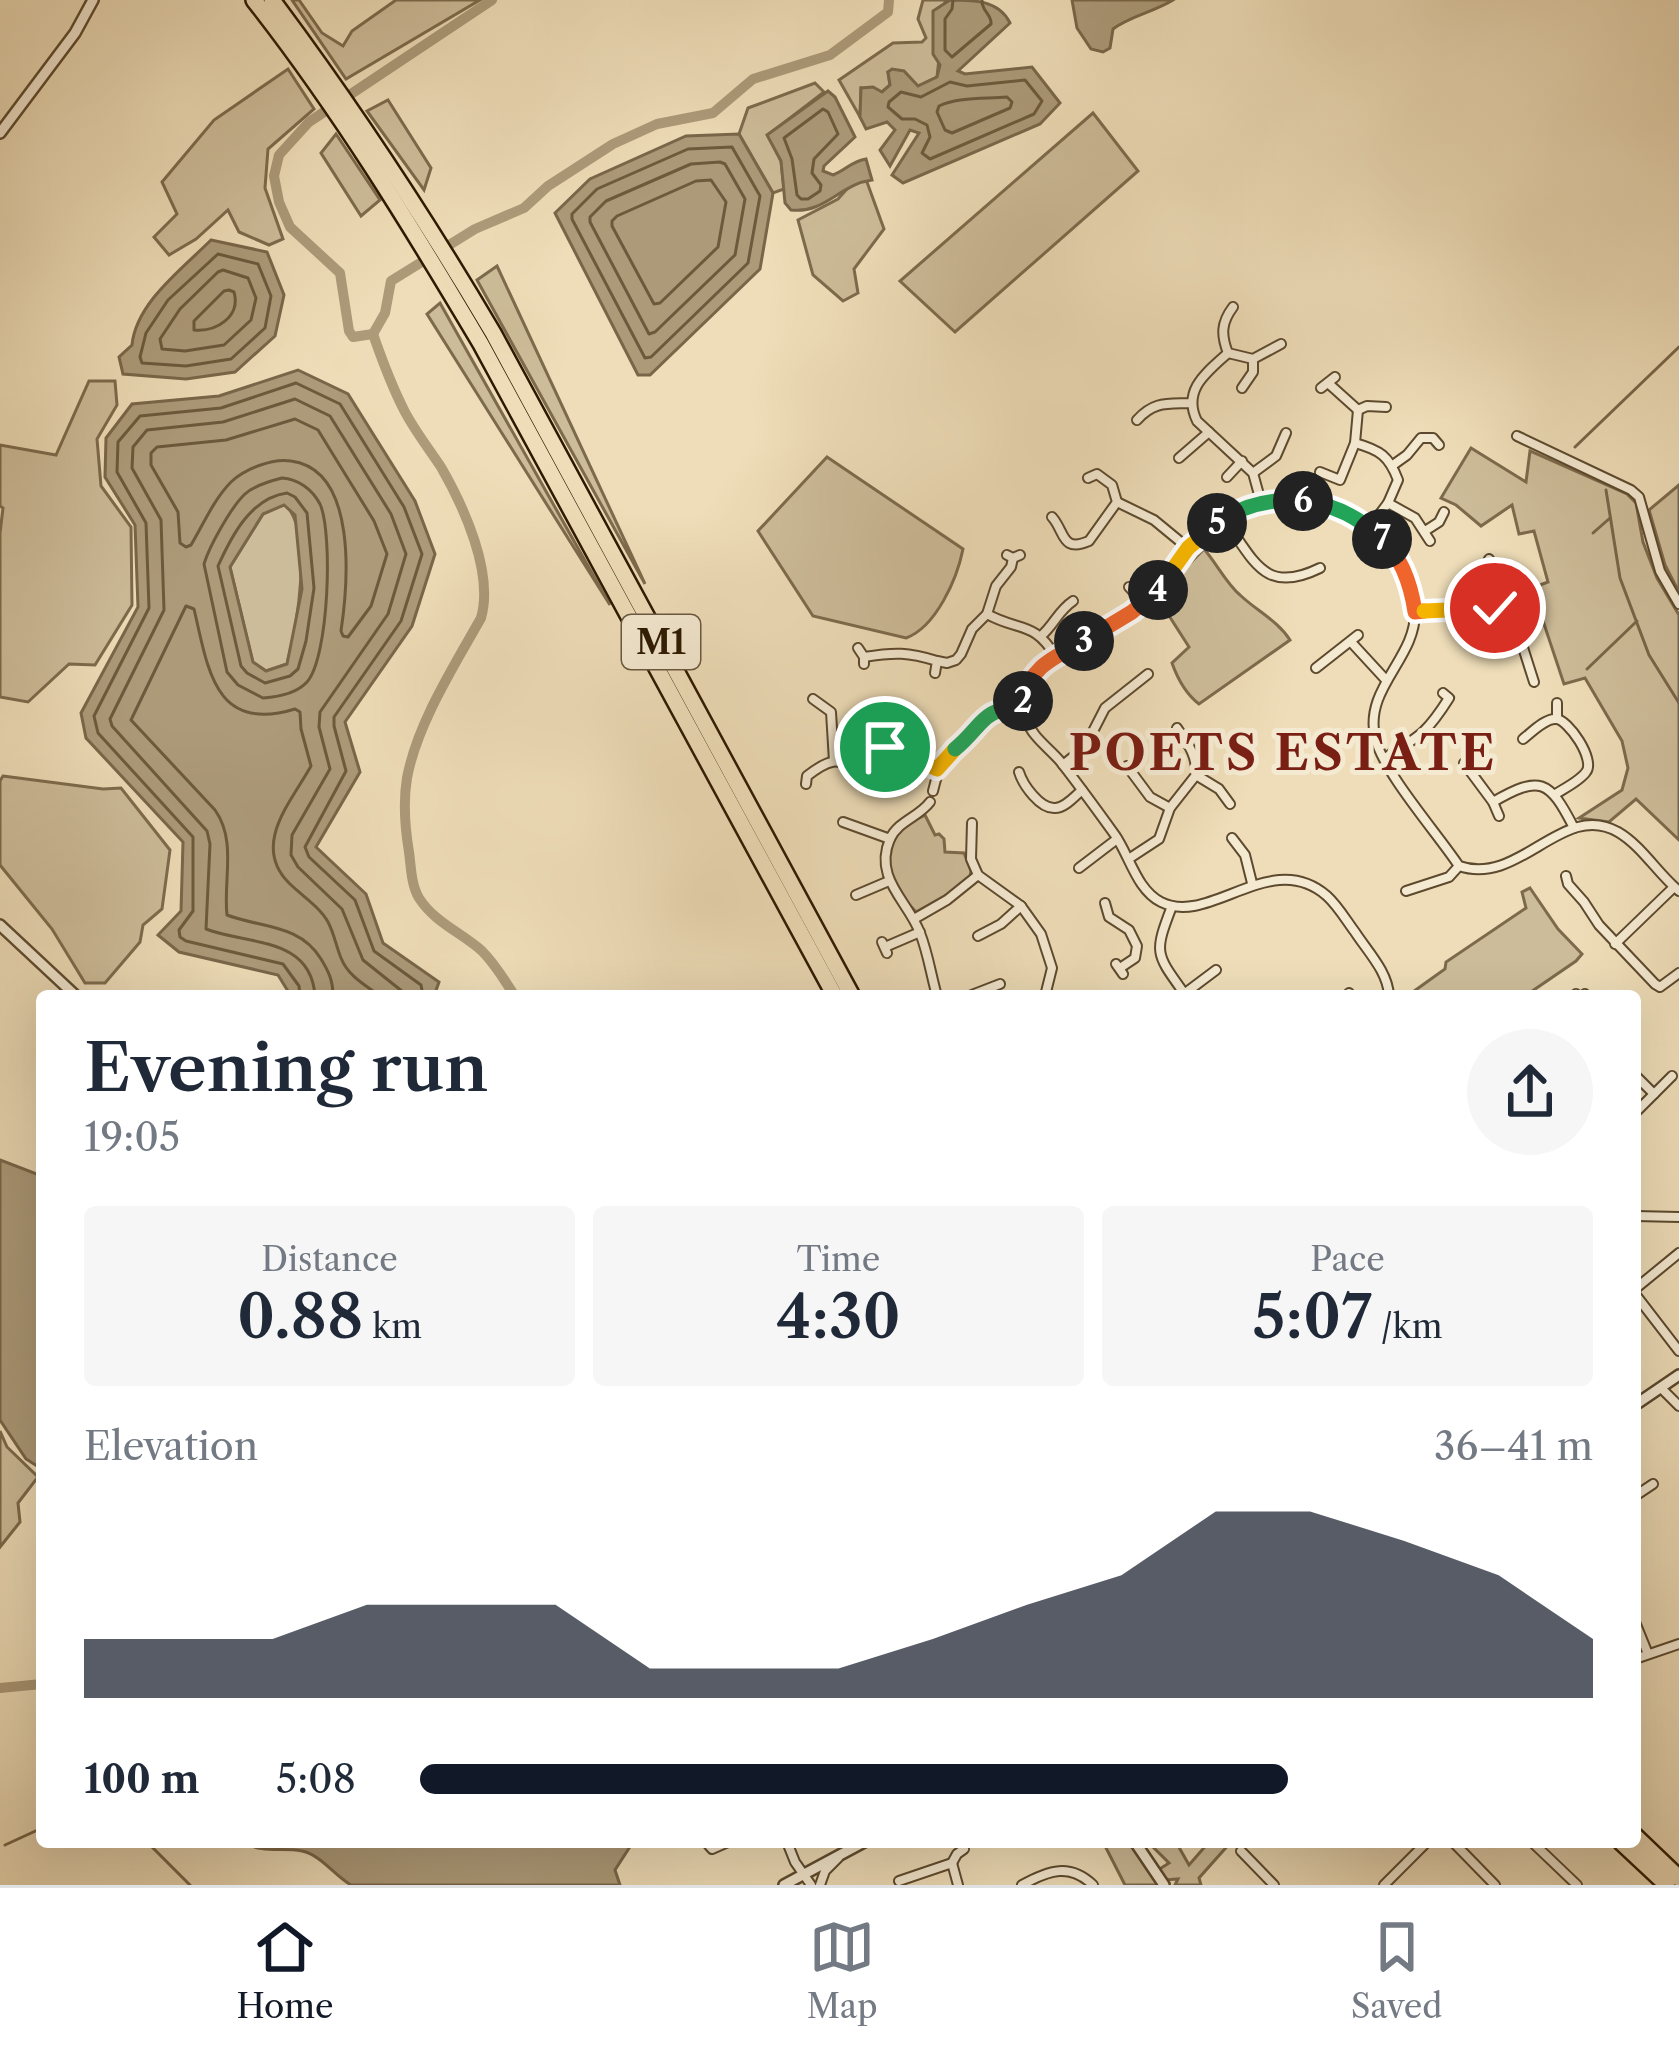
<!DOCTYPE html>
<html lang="en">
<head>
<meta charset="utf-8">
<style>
	:root { --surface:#fff; --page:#f6f6f7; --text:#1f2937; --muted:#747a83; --line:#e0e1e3; --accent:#111827 }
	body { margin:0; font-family:"Libre Caslon Text",serif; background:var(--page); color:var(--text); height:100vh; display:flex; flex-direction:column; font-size:45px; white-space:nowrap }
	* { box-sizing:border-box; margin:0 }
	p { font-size:39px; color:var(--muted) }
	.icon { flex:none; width:66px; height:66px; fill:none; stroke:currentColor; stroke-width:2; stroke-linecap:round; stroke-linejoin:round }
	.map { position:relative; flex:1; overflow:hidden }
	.side { position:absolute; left:36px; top:990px; width:1605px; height:858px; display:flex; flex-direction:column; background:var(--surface); border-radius:12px; box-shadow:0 12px 48px #0002 }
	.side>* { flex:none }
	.pin { position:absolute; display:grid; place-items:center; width:102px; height:102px; color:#fff; margin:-51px; border:6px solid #fff; border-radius:50%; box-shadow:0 3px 12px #0007 }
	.km { position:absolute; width:60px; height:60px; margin:-30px; border-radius:50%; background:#222; color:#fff; font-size:33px; line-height:60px; text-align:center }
	.round { display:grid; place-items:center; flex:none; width:126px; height:126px; border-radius:63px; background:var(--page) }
	.overview { display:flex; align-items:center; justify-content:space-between; height:204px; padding:0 48px }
	h1 { font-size:66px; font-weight:600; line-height:90px }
	.metrics { display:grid; grid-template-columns:repeat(3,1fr); gap:18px; height:204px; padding:12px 48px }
	.metrics div { display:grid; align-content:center; border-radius:12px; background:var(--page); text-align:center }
	.metrics b { font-size:60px; font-weight:600 }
	.metrics small { font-size:33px; font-weight:400 }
	.metrics p { font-size:33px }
	.chart { height:336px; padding:24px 48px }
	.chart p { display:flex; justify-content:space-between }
	.chart svg { width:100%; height:216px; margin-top:12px; fill:var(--accent); opacity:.7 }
	ul { padding:0 48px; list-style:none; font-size:39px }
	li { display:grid; grid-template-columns:192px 144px 1fr; align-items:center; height:90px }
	li i { height:30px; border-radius:15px; background:var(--accent) }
	.tabs { display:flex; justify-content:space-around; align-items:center; height:168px; border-top:3px solid var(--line); background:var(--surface); font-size:33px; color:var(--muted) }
	.tabs a { display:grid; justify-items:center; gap:6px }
	.tabs .current { color:var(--accent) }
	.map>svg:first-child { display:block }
	.green { fill:#cdbc99; stroke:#7d6a4c; stroke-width:3 }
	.water { fill:#ac9a79; stroke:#796649; stroke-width:3; fill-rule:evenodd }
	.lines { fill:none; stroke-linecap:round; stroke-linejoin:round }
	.shore { stroke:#6c5a3c; stroke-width:3 }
	.stream { stroke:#796649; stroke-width:3 }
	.river { stroke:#ac9a79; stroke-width:10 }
	.minor-casing { stroke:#5d4a2e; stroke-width:12 }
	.tertiary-casing { stroke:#5d4a2e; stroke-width:14 }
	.motorway-casing { stroke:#2d1900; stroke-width:20 }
	.minor { stroke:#f4e9d1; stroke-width:8 }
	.tertiary { stroke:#f4e9d1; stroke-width:9 }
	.motorway { stroke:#eeddb8; stroke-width:15 }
	.split-1-casing { stroke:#fff; stroke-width:24 }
	.split-2-casing { stroke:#fff; stroke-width:24 }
	.split-3-casing { stroke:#fff; stroke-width:24 }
	.split-4-casing { stroke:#fff; stroke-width:24 }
	.split-5-casing { stroke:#fff; stroke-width:24 }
	.split-6-casing { stroke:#fff; stroke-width:24 }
	.split-7-casing { stroke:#fff; stroke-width:24 }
	.split-8-casing { stroke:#fff; stroke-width:24 }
	.split-9-casing { stroke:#fff; stroke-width:24 }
	.split-1 { stroke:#f5b400; stroke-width:15 }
	.split-2 { stroke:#22a559; stroke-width:15 }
	.split-3 { stroke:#f0652b; stroke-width:15 }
	.split-4 { stroke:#f0652b; stroke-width:15 }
	.split-5 { stroke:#f5b400; stroke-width:15 }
	.split-6 { stroke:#22a559; stroke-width:15 }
	.split-7 { stroke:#22a559; stroke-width:15 }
	.split-8 { stroke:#f0652b; stroke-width:15 }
	.split-9 { stroke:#f5b400; stroke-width:15 }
	.labels { text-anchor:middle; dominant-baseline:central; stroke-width:10; stroke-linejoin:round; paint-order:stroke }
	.shield { fill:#f4e9d1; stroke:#69573f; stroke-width:3 }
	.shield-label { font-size:33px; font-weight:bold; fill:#2d1900 }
	.district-label { font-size:48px; font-weight:bold; letter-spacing:3px; fill:#7a1f14; stroke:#f4e9d1 }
</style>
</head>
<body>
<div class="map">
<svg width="1679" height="1885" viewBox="0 0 1679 1885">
	<rect width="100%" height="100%" fill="#eeddb8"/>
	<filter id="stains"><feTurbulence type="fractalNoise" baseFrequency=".00167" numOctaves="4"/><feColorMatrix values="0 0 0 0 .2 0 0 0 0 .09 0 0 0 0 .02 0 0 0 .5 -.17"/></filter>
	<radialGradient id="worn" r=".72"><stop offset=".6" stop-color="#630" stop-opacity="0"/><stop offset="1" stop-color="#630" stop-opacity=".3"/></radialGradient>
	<g class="green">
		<path d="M292 0H299L322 33 343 46 352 31 396 0H480L346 79Z"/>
		<path d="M923 0H950L945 2 937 77 918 86 888 73 890 85 882 92 861 88 860 117 839 80 893 43 922 42 926 38 918 19Z"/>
		<path d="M288 69 314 109 268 149 265 188 283 239 269 245 239 232 228 210 196 239 169 255 154 237 177 214 162 182 214 120Z"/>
		<path d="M815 83 824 92 768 135 781 161 784 189 773 193 739 134 748 108Z"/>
		<path d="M388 100 431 168 424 190 367 111Z"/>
		<path d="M1093 113 1138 171 955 332 900 281Z"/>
		<path d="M336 134 380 200 361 216 321 153Z"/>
		<path d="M863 171 884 229 854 269 858 293 843 301 813 275 798 220 838 199Z"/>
		<path d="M497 266 645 584 477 280Z"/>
		<path d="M440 303 610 605 427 314Z"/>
		<path d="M89 381H115L117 405 97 439 101 486 131 527 132 605 95 665 69 664 28 702 0 697V533L3 508 0 506V445L56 455Z"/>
		<path d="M1471 448 1526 482 1530 451 1627 494 1636 503 1643 542 1657 578 1679 615V840L1636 799 1609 822 1579 818 1622 790 1628 768 1622 741 1585 678 1564 684 1532 588 1548 582 1534 531 1519 534 1512 505 1481 526 1456 505 1441 498Z"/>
		<path d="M827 457 963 549C957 579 936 627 906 638L813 616 758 531Z"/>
		<path d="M1679 485V592L1665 565 1649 510Z"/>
		<path d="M285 504C314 533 297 626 287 664L266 671 253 663 230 567 263 514Z"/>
		<path d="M1204 549C1217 564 1226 583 1240 595 1257 611 1278 621 1290 640L1199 704C1186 694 1178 680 1172 663L1189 647 1157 597Z"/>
		<path d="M3 776 103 789 121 788 170 850 162 909 143 925 140 942 105 983H85L52 929 0 865V781Z"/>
		<path d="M925 815 935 835 939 834 944 839 945 852 964 853 971 871 970 877 950 893 916 912C883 878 874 837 925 815Z"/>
		<path d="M1530 888 1558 929 1582 954 1576 961 1525 996H1399L1410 994 1445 969 1446 962 1526 908 1522 892Z"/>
		<path d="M0 1431 7 1447 38 1477 18 1503 20 1522 0 1547Z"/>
		<path d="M1103 1842H1135L1155 1872 1169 1863 1148 1842H1176L1189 1865 1209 1842H1231L1199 1878 1201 1885H1175L1178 1879 1162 1880 1164 1885H1125Z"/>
	</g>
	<g class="water">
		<path d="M950 0C974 0 999 0 1010 23L958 71 965 74 1032 67 1060 103 1040 124 903 183 892 175 919 133 910 130 890 166 880 150 895 130 887 122 866 129 860 117 861 88 873 87 882 92 890 85 888 72 892 69 904 71 918 86 937 77 940 65 933 54V11Z"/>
		<path d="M1072 0H1173C1154 12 1130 16 1113 29L1110 48 1103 52 1091 49 1077 28Z"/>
		<path d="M828 91 835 97 855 137 824 166 823 171 833 175C846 170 852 161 866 159L872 180C840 184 825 214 791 210L785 203 781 161 767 135Z"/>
		<path d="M739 134 773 193 760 269 650 375H638L555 213 590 179 686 136Z"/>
		<path d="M211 240 267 252 284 295 275 336 235 372 186 379 123 374 119 357 132 345C136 303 182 269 211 240Z"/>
		<path d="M298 370 348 394 415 501 435 554 412 626 345 722 360 772 316 847 366 894 383 943 439 982 434 996H291L278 975 179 952 158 935 181 911 183 842 86 738 81 713 138 607 135 525 105 477 106 438 132 404 219 396ZM284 505 295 515 302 589 287 664 266 671 253 662 230 567 263 514Z"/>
		<path d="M0 1160 42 1176V1469L26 1459 0 1420Z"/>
		<path d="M243 1842H633L615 1870 620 1885H351C334 1875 321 1855 302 1851 281 1847 263 1854 243 1842Z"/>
	</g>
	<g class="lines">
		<g class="shore">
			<path d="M953 0 952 9 945 19V50L952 57 991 24C992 14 981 11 982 0"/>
			<path d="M1025 80 1042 101 1034 114 930 159 922 153 930 137 927 125 915 119H902L888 107 889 102 901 92 921 97 950 82 967 86Z"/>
			<path d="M1007 97 1012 102 1010 108 952 133 945 130 937 112 939 106C958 97 985 99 1007 97Z"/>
			<path d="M823 109 828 112 838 134 814 159 812 173 821 185 820 191 808 199H801L797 195 792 159 784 138Z"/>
			<path d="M732 147 760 196 748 263 651 357 645 358 572 219V214L597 189 688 149Z"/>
			<path d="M720 162 725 164 745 199 735 255 655 332 649 334 590 222V217L606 201 691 164Z"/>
			<path d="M711 180 726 202 718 247 660 303 654 304 612 226V221L617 216 696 181Z"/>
			<path d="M218 254 258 264 271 296 265 328 231 359 186 366 142 363 140 357 146 333 168 300Z"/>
			<path d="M223 270 248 278 256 298 251 320 224 345 185 351 162 349 160 339 180 309 218 272Z"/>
			<path d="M229 290 234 292C241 317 216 332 194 330V321L224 291Z"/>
			<path d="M295 419 318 430 374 521 387 554 371 606 348 637 343 636 341 631C348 584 358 470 291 461 272 458 245 469 231 482 214 499 203 525 191 545L186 547 180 543 178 512 151 465V453L157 447 226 440Z"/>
			<path d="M282 478C298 479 312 489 320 504 333 533 329 657 307 682 297 693 277 697 263 698L238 685 227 672 204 564C209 547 231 507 245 494 254 486 270 481 282 478Z"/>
			<path d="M287 493 295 497 307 513 314 588 306 641 298 669 290 676 265 683 247 673 241 666 218 566C232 535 251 498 287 493Z"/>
			<path d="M300 996 299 986 283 964 186 941 180 937 179 930 193 911V837L98 733 94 716 149 608 146 523 117 472 118 442 140 416 221 408 296 383 340 404 404 507 422 554 401 621 334 717V726L346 771 305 847 309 857 355 900 374 951 421 985 423 996"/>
			<path d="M315 996C311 936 247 945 206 929L210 844 207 831 112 726 110 719 164 610 161 520 132 468 133 447 147 430 223 422 295 399 330 416 391 514 406 554 388 614 320 712 319 727 330 769 292 835 291 855 298 867 342 909 363 960 408 996"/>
			<path d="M333 996C333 981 329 972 321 959 300 924 261 928 227 915 223 880 237 841 215 810L131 720 186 606 194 609C208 668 214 734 295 709L300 712 301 729 311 766C291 802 251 845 289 883 301 895 320 907 328 922 334 933 336 946 341 958 348 976 365 985 380 996"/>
		</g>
		<g class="stream">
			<path d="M1575 447 1679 347"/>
			<path d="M1606 490 1620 578 1649 655 1679 703"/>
			<path d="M1593 533 1610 518"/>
			<path d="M1587 669 1637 621"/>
			<path d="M147 1842 190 1885"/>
			<path d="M5 1845 42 1828"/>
		</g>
		<g class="river">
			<path d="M492 0 309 122 279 155 274 176 279 202 290 227 340 273 349 331 353 337 373 334C382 360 392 387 405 412 415 431 429 449 441 467 464 507 494 573 481 618 454 666 417 724 407 778 403 802 405 828 409 852 411 866 411 885 419 898 434 922 462 933 482 951 496 965 504 980 515 996"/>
			<path d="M373 334 385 313 391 281 475 229 524 208 548 186 613 144 657 124 713 113 753 79 830 55 888 12 889 0"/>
			<path d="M0 1688 42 1684"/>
		</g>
		<g class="minor-casing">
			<g id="minor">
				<path d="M1233 307C1221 323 1221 335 1228 353L1253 359 1281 344"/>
				<path d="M1228 353C1206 373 1182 390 1197 421L1253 473 1261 502"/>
				<path d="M1328 383 1358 410"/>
				<path d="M1242 388 1253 372V359"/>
				<path d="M1321 388 1335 377"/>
				<path d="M1358 410 1367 406 1386 407"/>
				<path d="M1137 420C1154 401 1167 404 1191 403"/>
				<path d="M1517 436 1631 490 1639 497 1660 571 1679 604"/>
				<path d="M1355 443C1380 450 1389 456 1398 480L1388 503 1370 527"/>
				<path d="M1179 458 1209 432"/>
				<path d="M1393 465 1407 455 1421 438H1433L1439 445"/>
				<path d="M1320 472 1340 480 1355 443 1358 410"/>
				<path d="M1253 473 1276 456 1286 433"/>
				<path d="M1227 477 1242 461"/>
				<path d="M1117 502 1154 520 1188 548"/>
				<path d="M1388 503 1415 518 1430 541"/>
				<path d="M1052 517C1065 531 1061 553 1089 541L1117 502 1112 485 1097 474 1088 478"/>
				<path d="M1223 518C1254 559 1263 596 1320 568"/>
				<path d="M1425 531 1439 522 1444 512"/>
				<path d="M1007 555 1013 558 1020 555"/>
				<path d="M1129 587 1144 603"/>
				<path d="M1486 607 1485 571 1489 559"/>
				<path d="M1415 612 1486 607 1506 612 1520 638 1534 682"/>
				<path d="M987 614C1019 632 1034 620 1056 657"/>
				<path d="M1041 636C1054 625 1058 611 1073 601"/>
				<path d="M1351 642 1386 680"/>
				<path d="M858 648 864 657V664"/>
				<path d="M864 657C895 652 908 652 937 661L935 673"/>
				<path d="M937 661 947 663 956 660 961 654 972 629 987 614 996 586 1011 567 1013 558"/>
				<path d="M1316 668 1358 635"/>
				<path d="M813 699 831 712 834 761"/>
				<path d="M1557 703V718"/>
				<path d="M883 724 882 740 892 760"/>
				<path d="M1177 728C1188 744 1197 755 1196 775L1219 789 1230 804"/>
				<path d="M1523 739C1531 733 1545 718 1556 719 1568 719 1596 760 1586 772 1580 781 1563 789 1554 795"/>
				<path d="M1385 758C1420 736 1427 733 1449 698L1443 693"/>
				<path d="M1464 763 1493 802 1499 816"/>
				<path d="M1063 765 1085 747 1105 708 1148 674"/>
				<path d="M1127 766 1150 797 1170 808"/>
				<path d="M1019 772C1023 785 1040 809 1055 808 1065 808 1075 796 1082 790"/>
				<path d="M806 784 807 776C847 745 840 774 871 770 884 769 894 758 907 756L937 769"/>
				<path d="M933 791C943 749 948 762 973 735 977 730 979 722 984 718 994 707 1008 708 1022 707"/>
				<path d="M930 802C919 817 898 821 890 839 873 878 908 901 920 933 928 953 931 975 937 996"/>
				<path d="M1493 802C1540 775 1549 779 1574 828"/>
				<path d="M843 822 890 839"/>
				<path d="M972 823 971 859 978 875 1021 906 1041 934 1052 968 1045 996"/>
				<path d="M1232 838 1245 855 1252 883"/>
				<path d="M1130 858 1159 839 1170 808 1196 775"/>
				<path d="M1079 868 1117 839"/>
				<path d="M1566 876 1568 884 1584 902 1599 925 1655 984 1660 987 1679 973"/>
				<path d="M1406 891 1449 877 1459 866"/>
				<path d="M856 895 889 881"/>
				<path d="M1105 903 1109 917 1129 930 1137 946 1135 958 1120 968"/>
				<path d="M1172 906C1154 953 1155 953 1184 993"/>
				<path d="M914 919 947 900 978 875"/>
				<path d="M978 936 1001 924 1021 906"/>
				<path d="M882 942 887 953"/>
				<path d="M1615 944 1673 888"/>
				<path d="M885 947 920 932"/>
				<path d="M1116 964 1123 974"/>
				<path d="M1184 994 1216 970"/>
				<path d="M1576 994 1578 996"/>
				<path d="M969 996 1000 984"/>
				<path d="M1348 996 1349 993"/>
				<path d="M1389 996C1388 972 1368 952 1355 932 1346 920 1338 906 1327 896 1271 847 1210 927 1161 902 1137 890 1130 857 1115 835 1097 810 1079 785 1060 761 1048 747 1032 737 1026 719 1019 701 1027 683 1038 669 1074 646 1115 629 1146 600 1177 573 1191 536 1228 516 1301 476 1411 520 1415 610 1417 658 1364 687 1375 737 1382 771 1438 834 1459 866 1520 887 1563 800 1618 832 1642 846 1658 874 1679 891"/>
				<path d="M1584 996 1585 994"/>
				<path d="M1635 1075 1654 1094"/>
				<path d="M1635 1113 1672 1076"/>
				<path d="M1635 1216 1679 1217"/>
				<path d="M1635 1289 1679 1253"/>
				<path d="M1635 1294 1679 1351"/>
				<path d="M1662 1389 1679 1406"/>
				<path d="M1635 1496 1653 1484"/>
				<path d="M1635 1622 1648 1654"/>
				<path d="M1635 1659 1679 1644"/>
				<path d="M706 1842 712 1849 728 1842"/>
				<path d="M787 1842 795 1862 811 1885"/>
				<path d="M1453 1842 1495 1885"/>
				<path d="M1532 1842 1577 1885"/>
				<path d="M1241 1851 1274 1885"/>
				<path d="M952 1863 958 1885"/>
				<path d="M899 1881 952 1863 957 1854 964 1849"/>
				<path d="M820 1885 825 1871 838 1858"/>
				<path d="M1022 1885C1049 1870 1070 1863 1093 1885"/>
				<path d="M1384 1885 1427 1842"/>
			</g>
		</g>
		<g class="tertiary-casing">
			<g id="tertiary">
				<path d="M0 133 75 33 93 0"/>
				<path d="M0 925 76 996"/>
				<path d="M1635 1405 1679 1375"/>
				<path d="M1135 1842 1164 1885"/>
				<path d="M784 1885 864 1842"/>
			</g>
		</g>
		<g class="motorway-casing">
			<g id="motorway">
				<path d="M254 0C339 108 411 226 481 344L835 996"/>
				<path d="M272 0C352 107 425 218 493 333L852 996"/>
				<path d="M1635 1836 1679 1878"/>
				<path d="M1621 1842 1667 1885"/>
			</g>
		</g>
		<use href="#minor" class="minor"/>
		<use href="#tertiary" class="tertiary"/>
		<use href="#motorway" class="motorway"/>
	</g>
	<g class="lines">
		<g class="split-1-casing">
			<path id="split-1" d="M885 747 892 760 908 756 937 769 955 749"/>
		</g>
		<g class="split-2-casing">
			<path id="split-2" d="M955 749C984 725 980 709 1022 707L1023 701"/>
		</g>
		<g class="split-3-casing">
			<path id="split-3" d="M1023 701C1031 665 1054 658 1084 641"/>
		</g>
		<g class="split-4-casing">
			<path id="split-4" d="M1084 641 1132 612 1158 590"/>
		</g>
		<g class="split-5-casing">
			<path id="split-5" d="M1158 590 1188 548 1217 523"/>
		</g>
		<g class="split-6-casing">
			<path id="split-6" d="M1217 523C1243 505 1271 498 1303 501"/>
		</g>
		<g class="split-7-casing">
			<path id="split-7" d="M1303 501C1333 504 1360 518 1382 539"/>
		</g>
		<g class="split-8-casing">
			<path id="split-8" d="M1382 539C1402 558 1411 585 1415 612L1424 611"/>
		</g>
		<g class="split-9-casing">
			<path id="split-9" d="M1424 611 1495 608"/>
		</g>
		<use href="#split-1" class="split-1"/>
		<use href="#split-2" class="split-2"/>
		<use href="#split-3" class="split-3"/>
		<use href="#split-4" class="split-4"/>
		<use href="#split-5" class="split-5"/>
		<use href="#split-6" class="split-6"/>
		<use href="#split-7" class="split-7"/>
		<use href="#split-8" class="split-8"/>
		<use href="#split-9" class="split-9"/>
	</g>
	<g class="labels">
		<rect class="shield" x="622" y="615" width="78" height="54" rx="9"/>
		<g class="shield-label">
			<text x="661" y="642">M1</text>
		</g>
		<g class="district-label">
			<text x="1283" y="752">POETS ESTATE</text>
		</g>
	</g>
	<rect width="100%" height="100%" filter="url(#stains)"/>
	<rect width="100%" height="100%" fill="url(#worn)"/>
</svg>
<div class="pin" style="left:885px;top:747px;background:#1e9e55"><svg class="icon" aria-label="arrive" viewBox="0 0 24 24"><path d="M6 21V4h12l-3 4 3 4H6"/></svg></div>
<div class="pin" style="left:1495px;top:608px;background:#d93025"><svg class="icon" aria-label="check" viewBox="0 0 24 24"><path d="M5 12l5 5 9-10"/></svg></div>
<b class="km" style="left:1023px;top:701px">2</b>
<b class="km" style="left:1084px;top:641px">3</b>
<b class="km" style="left:1158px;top:590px">4</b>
<b class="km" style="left:1217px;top:523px">5</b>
<b class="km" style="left:1303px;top:501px">6</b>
<b class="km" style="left:1382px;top:539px">7</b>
<section class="side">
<div class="overview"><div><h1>Evening run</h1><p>19:05</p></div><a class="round"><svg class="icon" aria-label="share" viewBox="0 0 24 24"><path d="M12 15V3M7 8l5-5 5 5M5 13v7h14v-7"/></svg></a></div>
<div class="metrics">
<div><p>Distance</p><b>0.88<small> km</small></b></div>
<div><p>Time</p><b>4:30</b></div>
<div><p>Pace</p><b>5:07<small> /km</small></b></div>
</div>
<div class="chart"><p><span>Elevation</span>36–41 m</p>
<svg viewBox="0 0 160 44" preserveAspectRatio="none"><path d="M0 44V32L10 32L20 32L30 25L40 25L50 25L60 38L70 38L80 38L90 32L100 25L110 19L120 6L130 6L140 12L150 19L160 32V44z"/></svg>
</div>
<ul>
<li><b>100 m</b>5:08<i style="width:74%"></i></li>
</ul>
</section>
</div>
<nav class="tabs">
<a class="current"><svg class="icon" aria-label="home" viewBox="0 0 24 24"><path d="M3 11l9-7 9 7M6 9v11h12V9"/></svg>Home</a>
<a><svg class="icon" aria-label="map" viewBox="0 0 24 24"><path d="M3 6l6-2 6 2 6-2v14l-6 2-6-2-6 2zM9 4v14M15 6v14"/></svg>Map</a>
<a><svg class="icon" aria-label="saved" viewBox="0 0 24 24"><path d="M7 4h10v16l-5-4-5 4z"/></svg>Saved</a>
</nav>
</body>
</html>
